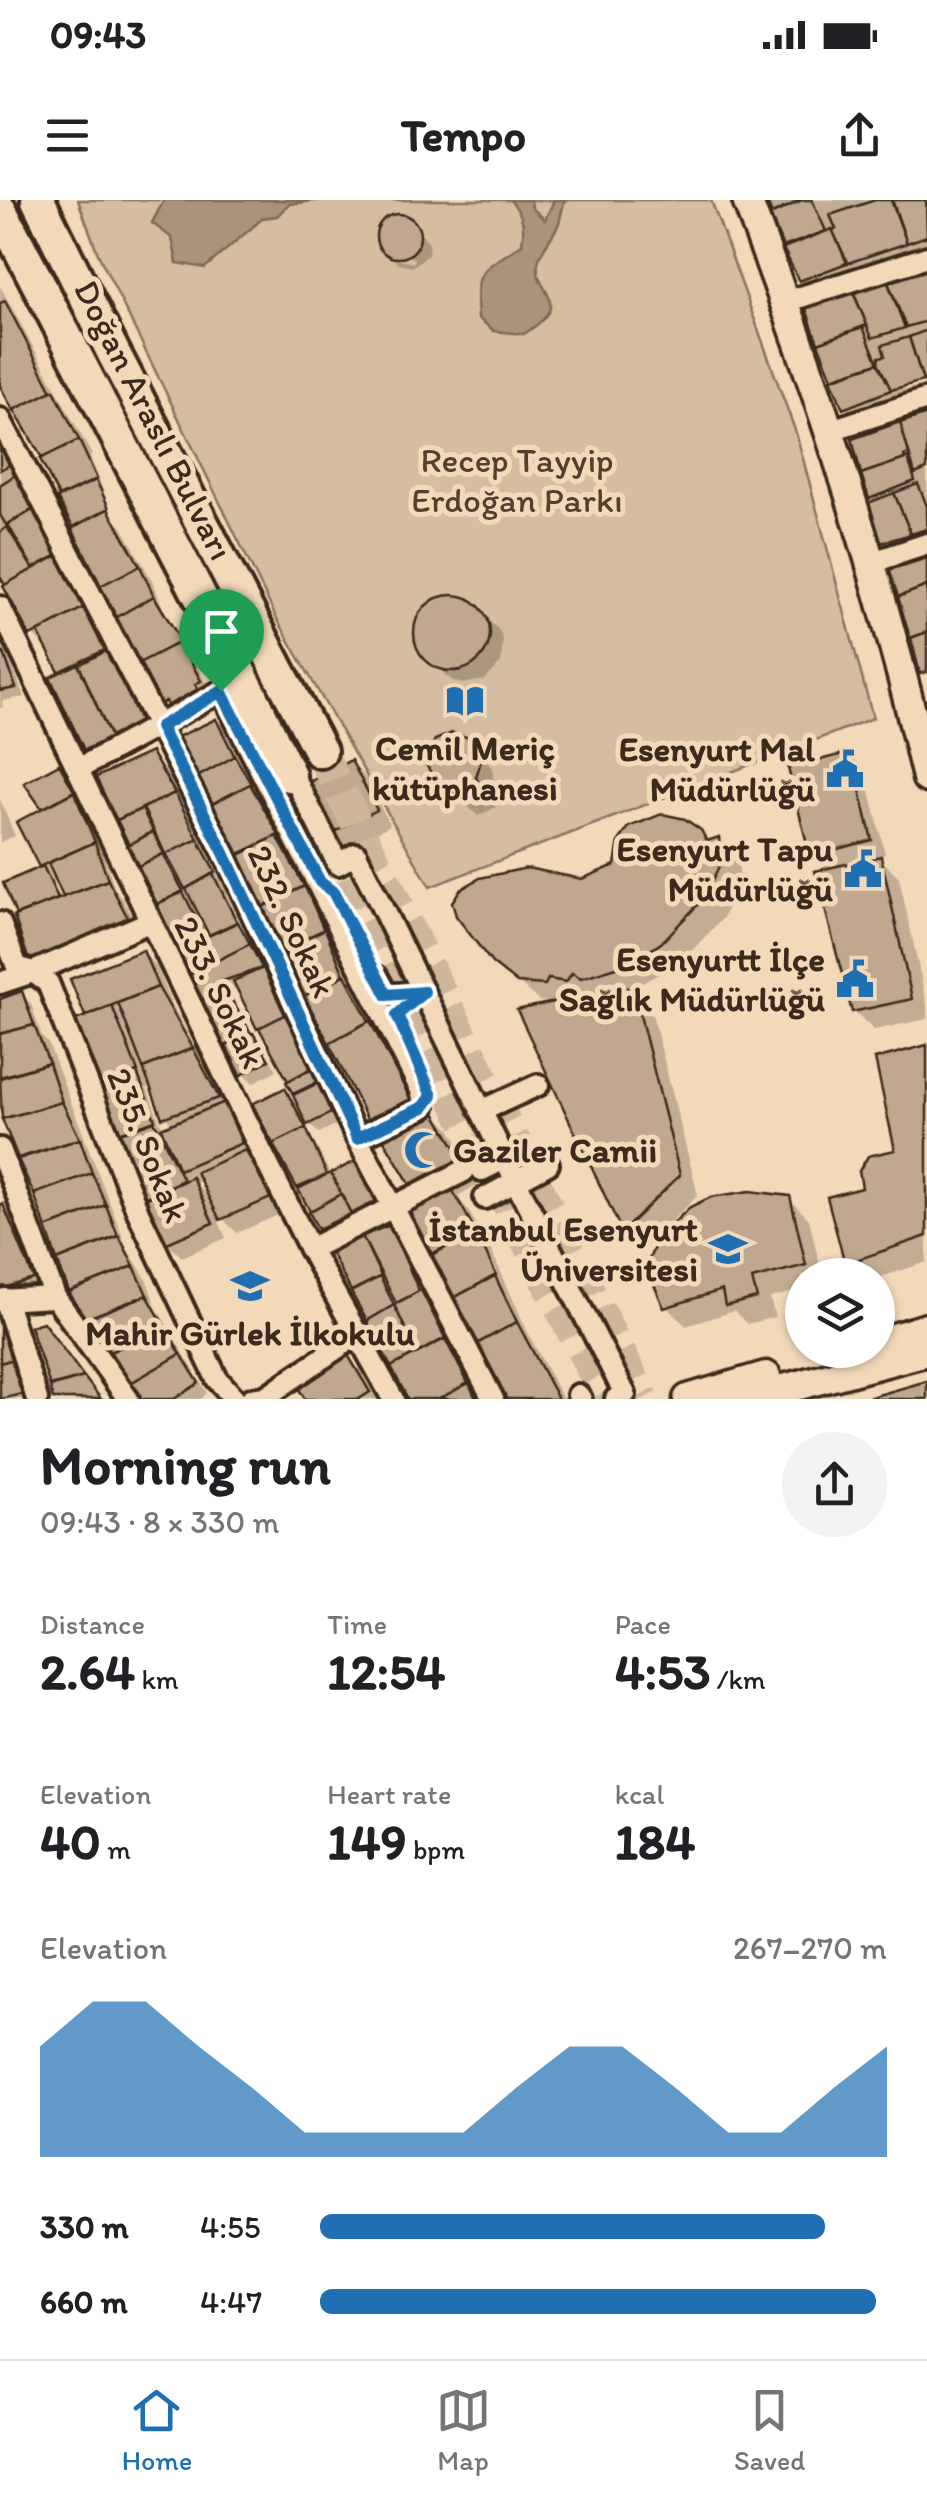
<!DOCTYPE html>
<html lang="en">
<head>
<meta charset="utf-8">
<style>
	:root { --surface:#fff; --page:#f2f2f2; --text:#202124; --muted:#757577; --line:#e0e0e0; --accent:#1f6fb2 }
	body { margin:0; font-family:Itim,sans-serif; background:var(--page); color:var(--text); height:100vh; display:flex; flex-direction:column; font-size:38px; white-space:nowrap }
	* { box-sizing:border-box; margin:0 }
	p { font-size:32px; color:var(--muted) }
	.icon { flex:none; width:55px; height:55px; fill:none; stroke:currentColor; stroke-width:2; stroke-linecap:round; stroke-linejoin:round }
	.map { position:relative; height:1199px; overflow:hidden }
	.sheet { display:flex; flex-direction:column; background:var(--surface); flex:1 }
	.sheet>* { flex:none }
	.buttons { position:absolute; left:785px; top:1058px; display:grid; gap:20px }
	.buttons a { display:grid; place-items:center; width:110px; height:110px; border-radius:50%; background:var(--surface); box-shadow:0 2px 8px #0004; font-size:50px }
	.pin { position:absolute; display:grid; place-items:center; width:85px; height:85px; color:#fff; margin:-102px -42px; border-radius:50% 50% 50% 0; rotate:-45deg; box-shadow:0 0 10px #0007 }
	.pin .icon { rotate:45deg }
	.round { display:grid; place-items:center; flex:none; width:105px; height:105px; border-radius:52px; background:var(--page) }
	.summary { display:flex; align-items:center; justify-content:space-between; height:170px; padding:0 40px }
	h1 { font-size:55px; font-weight:800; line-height:75px }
	.stats { display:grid; grid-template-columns:repeat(3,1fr); gap:15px; height:170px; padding:10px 40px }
	.stats div { display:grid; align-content:center }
	.stats b { font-size:50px; font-weight:800 }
	.stats small { font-size:28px; font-weight:400 }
	.stats p { font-size:28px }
	.chart { height:280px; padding:20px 40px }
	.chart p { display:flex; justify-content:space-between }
	.chart svg { width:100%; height:180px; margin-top:10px; fill:var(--accent); opacity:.7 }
	ul { padding:0 40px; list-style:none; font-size:32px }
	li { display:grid; grid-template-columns:160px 120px 1fr; align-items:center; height:75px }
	li i { height:25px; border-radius:12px; background:var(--accent) }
	.status { display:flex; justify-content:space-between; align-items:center; height:70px; padding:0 50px; background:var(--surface); direction:ltr }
	.status svg { height:28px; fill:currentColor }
	header { display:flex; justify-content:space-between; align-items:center; height:130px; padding:0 40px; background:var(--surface); font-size:45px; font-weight:800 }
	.tabs { display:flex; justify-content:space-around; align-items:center; height:140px; border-top:2px solid var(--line); background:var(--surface); font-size:28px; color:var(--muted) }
	.tabs a { display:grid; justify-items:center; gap:5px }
	.tabs .active { color:var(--accent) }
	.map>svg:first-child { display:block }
	.green { fill:#d4bda1; stroke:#887460; stroke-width:2.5 }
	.water { fill:#aa937c; stroke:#7e6956; stroke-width:2.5 }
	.shadow { fill:#0003; fill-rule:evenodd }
	.building { fill:#bfa88f; stroke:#3b2a1e; stroke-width:2.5 }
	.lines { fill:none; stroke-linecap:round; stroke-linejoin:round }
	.primary-tunnel { stroke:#cdb69b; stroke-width:32; stroke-dasharray:32 16; stroke-linecap:butt }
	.street-casing { stroke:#3b2a1e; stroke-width:28 }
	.secondary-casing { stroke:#3b2a1e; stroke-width:35 }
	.primary-casing { stroke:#3b2a1e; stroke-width:40 }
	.street { stroke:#f2d9ba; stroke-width:20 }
	.secondary { stroke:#f2d9ba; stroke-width:28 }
	.primary { stroke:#f2d9ba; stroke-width:32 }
	.route-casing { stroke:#fff; stroke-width:20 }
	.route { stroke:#1f6fb2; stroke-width:12 }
	.labels { text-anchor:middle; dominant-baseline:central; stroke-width:10; stroke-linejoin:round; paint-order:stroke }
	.street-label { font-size:35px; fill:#3b2a1e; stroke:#f2d9ba }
	.park-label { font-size:35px; fill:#524032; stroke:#f2d9ba }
	.poi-label { font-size:35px; font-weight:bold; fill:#3b2a1e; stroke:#f2d9ba; text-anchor:end }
</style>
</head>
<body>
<div class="status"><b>09:43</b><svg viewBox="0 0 49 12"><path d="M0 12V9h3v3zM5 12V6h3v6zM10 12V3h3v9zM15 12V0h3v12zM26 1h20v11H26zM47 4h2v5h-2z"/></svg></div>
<header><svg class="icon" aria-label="menu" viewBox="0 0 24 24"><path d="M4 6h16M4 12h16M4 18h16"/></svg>Tempo<svg class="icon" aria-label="share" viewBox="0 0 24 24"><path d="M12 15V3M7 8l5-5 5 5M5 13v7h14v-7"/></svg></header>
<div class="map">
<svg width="927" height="1199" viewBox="0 0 927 1199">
	<rect width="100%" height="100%" fill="#f2d9ba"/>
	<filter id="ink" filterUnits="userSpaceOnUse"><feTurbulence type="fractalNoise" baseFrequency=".01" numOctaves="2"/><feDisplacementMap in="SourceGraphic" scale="20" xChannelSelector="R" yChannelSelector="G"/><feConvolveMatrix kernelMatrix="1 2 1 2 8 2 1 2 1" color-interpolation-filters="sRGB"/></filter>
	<g filter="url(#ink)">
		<path class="green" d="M78 0H711L796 233 873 518 430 687 276 417 98 54Z"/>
		<g class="water">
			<path d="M164 0H322L289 4 277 16 263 18 205 68 177 63 172 38 152 23Z"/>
			<path d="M510 0H531L532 8 545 20 554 0H565C562 8 561 16 559 23 554 36 543 46 539 59 529 92 579 99 524 134L494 131 478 118C474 64 483 72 522 44 525 26 523 14 510 0Z"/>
		</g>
		<g class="shadow">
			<path d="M768 0H927V346L915 334 919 344 893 351 883 342 876 303 871 298 854 243 871 234 845 208 809 107 823 103 801 80ZM922 179 924 184 905 190V185Z"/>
			<path d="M393 16 406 17 429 43 428 55 412 67 399 64 394 59 414 63 415 58 388 53 380 43 382 24Z"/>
			<path d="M0 86 92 255 90 256 114 319 122 327 153 382 163 408 214 497 177 517 162 503 122 426 114 418 46 259 0 179Z"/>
			<path d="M0 235 26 278 19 282 154 538 100 563 86 549 63 474 49 447 47 449 32 434 0 371ZM98 456V458L76 469V461Z"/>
			<path d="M440 399H463L498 429 503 440 501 463 485 480 462 484 451 480 419 447 417 424 430 404Z"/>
			<path d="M0 431 18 468 14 469 24 497 2 501 3 507 0 508Z"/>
			<path d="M215 522 225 531 257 594 265 602 317 701 358 793 423 915 431 910 450 929 482 982 456 997 466 1007 490 1048 531 1139 563 1199H506L412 1013 430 1004 416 990 384 936 373 925 179 539Z"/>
			<path d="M468 540 493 569V585L489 593 496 607 478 616 432 573Z"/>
			<path d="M150 555 165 570 188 608 246 735 343 921 319 933 302 918 331 976 357 963 387 1010 329 1037 320 1028 255 905 284 890 300 906 291 882 259 828 240 787 228 792 277 870 253 883 243 873 200 799 98 579Z"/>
			<path d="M850 555 865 570 885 654 878 656 899 678 927 805V819L874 830 854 811 829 671 813 655Z"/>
			<path d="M351 563 366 578 390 625 344 649 329 634Z"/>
			<path d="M59 567 88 609 108 657 105 658 115 690 122 698 141 733 46 775 31 760 18 714 44 668 41 666 46 609ZM58 679 68 698 62 701 53 681Z"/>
			<path d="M0 599 15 636 0 642Z"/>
			<path d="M700 632 710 642 718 640 738 659 740 683 723 718 681 762 627 791 653 817 698 995 668 1025 672 1028 789 999 809 1019 822 1075H802V1090L770 1098 775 1117 747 1124 734 1111 686 1126 666 1106 648 1066 665 1029 643 1050 624 1031 521 811 555 802 539 801 494 762 582 681Z"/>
			<path d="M143 753 157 767 172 804 229 910 239 919 255 958 251 960 285 1012 237 1033 214 1010 226 1038 182 1057 167 1043 119 933 88 818 74 780ZM153 886 164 916 174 926 163 930 147 888ZM203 980 212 1000 195 983Z"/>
			<path d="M22 794 31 804 42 837 48 843 127 1048 147 1080 156 1107 207 1193 201 1199H143L87 1118 59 1059 36 992 0 907V801Z"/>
			<path d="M927 848V1062L878 1078V1075H860L847 1062 865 990 898 952Z"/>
			<path d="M0 1006 17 1022 47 1094 0 1105Z"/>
			<path d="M389 1028 399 1038 452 1150 459 1157 481 1199H410L333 1052ZM379 1066 399 1105 393 1108 375 1068Z"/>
			<path d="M0 1115 32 1199H0Z"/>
			<path d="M348 1158 363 1173 378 1199H308Z"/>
		</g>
		<g class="building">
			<path d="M766 0H802L772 14Z"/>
			<path d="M802 0H812L826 31 783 47 770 15Z"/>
			<path d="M875 0H891L907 43 848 63 832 30 836 29 830 15Z"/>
			<path d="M892 0H926L927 36 907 43Z"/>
			<circle cx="398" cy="36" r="22"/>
			<path d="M832 29 847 63 799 81 783 48Z"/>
			<path d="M927 67V121L906 127 887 80Z"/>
			<path d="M887 80 905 128 872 138 853 91Z"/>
			<path d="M852 90 867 125 818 143 805 106Z"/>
			<path d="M5 101 52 191 13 210 0 186V103Z"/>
			<path d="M863 127 878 163 832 178 818 143Z"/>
			<path d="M927 130V180L923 181 909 137Z"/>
			<path d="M909 137 923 181 891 190 878 163 879 157 885 156 882 145Z"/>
			<path d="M878 163 891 190 843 209 831 179Z"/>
			<path d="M54 190 79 240 42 258 14 210Z"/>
			<path d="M927 214V269L915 274 900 223Z"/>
			<path d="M900 222 909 254 904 256 905 259 861 274 852 239Z"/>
			<path d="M0 240 13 263 0 270Z"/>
			<path d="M79 240 97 279 59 297 40 259Z"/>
			<path d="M908 258 915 281 869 299 861 274Z"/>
			<path d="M15 275 35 308 6 325 0 315V285Z"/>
			<path d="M96 280 109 308 73 327 57 298Z"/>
			<path d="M918 284 927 306V329L911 334 894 293Z"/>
			<path d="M894 293 911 334 881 343 868 303Z"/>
			<path d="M36 308 61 353 33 368 8 325Z"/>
			<path d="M108 309 140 366 101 386 72 328Z"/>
			<path d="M7 327 33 369 5 385 0 377V332Z"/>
			<path d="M60 354 85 407 30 436 3 386Z"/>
			<path d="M927 358V386L898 397 888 366 896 363 902 366Z"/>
			<path d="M140 366 154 396 112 420 98 387Z"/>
			<path d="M927 386V432L910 438 898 397Z"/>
			<circle cx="452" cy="433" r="38"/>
			<path d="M154 396 181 441 140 463 115 418Z"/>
			<path d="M85 407 107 449 59 472 38 432Z"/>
			<path d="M927 432V472L920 474 911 438Z"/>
			<path d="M180 442 201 481 195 484 198 490 168 506 166 501 160 504 139 463Z"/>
			<path d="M108 450 141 523 111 538 79 465Z"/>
			<path d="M4 453 16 488 0 491V455Z"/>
			<path d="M78 464 111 538 84 550 50 477Z"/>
			<path d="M216 519 235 557 195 578 175 538Z"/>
			<path d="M452 533 470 538 476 544 481 561 476 577 483 592 462 602 454 588 436 582 427 566 426 556 435 540Z"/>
			<path d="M151 552 175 593 117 620 94 578Z"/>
			<path d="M851 552 872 640 810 656 788 568Z"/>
			<path d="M235 556 251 584 210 605 194 579Z"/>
			<path d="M351 560 377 610 327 636 302 586Z"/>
			<path d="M59 564 74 591 42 609 24 583Z"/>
			<path d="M250 584 279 635 234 656 208 606Z"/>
			<path d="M74 592 95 642 39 667 16 622Z"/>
			<path d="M175 593 198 639 166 655 143 608Z"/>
			<path d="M142 609 153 631 129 645 117 620Z"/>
			<path d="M662 614 685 619 701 630 707 641 719 637 721 662 704 698 661 743 633 762 581 778 572 773 566 782 548 779 545 785 517 783 492 763 456 716 452 702 460 690 480 678 527 668 582 679 615 665 619 641 629 627Z"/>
			<path d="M153 632 164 654 137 667 127 646Z"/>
			<path d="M277 636 304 686 261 707 233 658Z"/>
			<path d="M198 639 215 672 185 689 166 654Z"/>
			<path d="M95 642 108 680 63 697 48 663Z"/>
			<path d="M163 654 183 691 157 704 138 666Z"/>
			<path d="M881 656 912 799 852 812 815 671Z"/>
			<path d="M43 666 58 699 16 715 3 683Z"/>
			<path d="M213 674 237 722 209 735 186 689Z"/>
			<path d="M108 680 128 718 29 761 14 716Z"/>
			<path d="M305 686 324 730 283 749 261 708Z"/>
			<path d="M183 692 202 730 173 745 157 704Z"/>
			<path d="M238 722 250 744 187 776 172 746 198 732 202 739Z"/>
			<path d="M325 729 344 775 304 796 283 749Z"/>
			<path d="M250 744 262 768 220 782 223 786 199 802 187 776Z"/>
			<path d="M143 750 158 787 85 816 70 779Z"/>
			<path d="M263 768 285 815 257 829 233 781Z"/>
			<path d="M345 775 369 821 329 843 304 796Z"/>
			<path d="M224 786 251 834 223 847 199 803Z"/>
			<path d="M158 787 193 848 143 868 118 803Z"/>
			<path d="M622 787 628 788 635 795 680 975 622 1032 517 810Z"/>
			<path d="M22 791 34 825 0 834V799Z"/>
			<path d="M112 806 138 872 99 887 73 821Z"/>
			<path d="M285 815 313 867 288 881 259 828Z"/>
			<path d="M370 821 415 908 371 927 329 843Z"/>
			<path d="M34 825 49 863 0 877V834Z"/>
			<path d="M253 833 269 860 241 875 226 846Z"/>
			<path d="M927 845V1036L845 1064 827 997 862 988 859 971 868 956 895 950 875 859Z"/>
			<path d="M193 848 219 898 162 918 143 868Z"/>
			<path d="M49 863 62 902 2 919 0 878Z"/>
			<path d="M314 868 320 881 293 894 286 882Z"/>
			<path d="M137 872 155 920 117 934 99 886Z"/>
			<path d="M320 882 335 911 307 925 293 895Z"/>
			<path d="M285 888 306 928 273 944 252 904Z"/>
			<path d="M62 902 80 939 18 958 2 919Z"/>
			<path d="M225 902 242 943 179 970 161 928Z"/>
			<path d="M431 906 464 962 414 991 382 937Z"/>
			<path d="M154 921 183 980 144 998 117 934Z"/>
			<path d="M306 928 327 975 297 988 273 944Z"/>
			<path d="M80 939 92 973 34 994 18 959Z"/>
			<path d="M245 950 273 997 220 1020 196 972Z"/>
			<path d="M358 960 379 1000 351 1014 331 973Z"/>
			<path d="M92 973 106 1005 46 1028 34 994Z"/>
			<path d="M331 973 341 994 310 1011 298 989Z"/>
			<path d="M192 977 213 1023 165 1044 145 999Z"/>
			<path d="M452 989 476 1032 431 1054 409 1012Z"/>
			<path d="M750 991 790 996 806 1065 752 1079 757 1098 725 1106 722 1090 664 1108 646 1066 658 1038 690 1007 711 997Z"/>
			<path d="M341 994 351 1014 318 1029 309 1012Z"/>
			<path d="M3 1004 34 1079 0 1089V1005Z"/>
			<path d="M106 1005 118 1036 57 1060 46 1028Z"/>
			<path d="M390 1025 419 1091 396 1103 362 1036Z"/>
			<path d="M476 1032 496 1075 453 1098 432 1055Z"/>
			<path d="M119 1036 134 1066 69 1092 57 1060Z"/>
			<path d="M362 1036 381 1076 351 1091 330 1051Z"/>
			<path d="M134 1066 147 1095 85 1119 69 1092Z"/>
			<path d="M495 1076 517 1122 478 1143 454 1098Z"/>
			<path d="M380 1077 394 1105 367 1121 351 1092Z"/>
			<path d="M421 1090 445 1138 417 1153 394 1105Z"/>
			<path d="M147 1095 165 1127 110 1152 86 1119Z"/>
			<path d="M394 1105 417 1153 391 1167 367 1121Z"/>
			<path d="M0 1115 14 1159 0 1163Z"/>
			<path d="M43 1122 84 1177 50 1186 30 1126Z"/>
			<path d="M517 1122 558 1199H503L477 1144Z"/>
			<path d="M165 1127 181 1154 129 1184 110 1152Z"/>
			<path d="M445 1139 468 1183 439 1199H408L391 1167Z"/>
			<path d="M181 1154 199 1183 174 1199H140L129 1184Z"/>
			<path d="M348 1155 370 1192 359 1199H305L297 1186Z"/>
			<path d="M14 1159 23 1194 0 1199V1163Z"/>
			<path d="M84 1177 101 1199H53L50 1187Z"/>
			<path d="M927 1181V1199H864Z"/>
			<path d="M469 1183 476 1199H439Z"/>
		</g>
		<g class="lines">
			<g class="primary-tunnel">
				<path d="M320 551 643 1199"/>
				<path d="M321 636 607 1199"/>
			</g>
			<g class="street-casing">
				<g id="street">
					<path d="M785 102 927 57"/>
					<path d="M0 219 224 653 357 938 493 1199"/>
					<path d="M828 231 927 199"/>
					<path d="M870 363 927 344"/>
					<path d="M0 407 261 951 310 1049 393 1199"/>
					<path d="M80 568 221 491 422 892 424 907 357 938"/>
					<path d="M297 583 338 664 356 654 516 982 625 1194 616 1199"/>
					<path d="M0 723 17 767 33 772 48 783 138 1012 217 1179 235 1199"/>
					<path d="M377 777 387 795 423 792"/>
					<path d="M0 783 33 772 149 722"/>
					<path d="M481 911 538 885"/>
					<path d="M0 949 55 1097 128 1199"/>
					<path d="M482 970 504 959"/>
					<path d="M485 998 548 964"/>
					<path d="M310 1049 464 971"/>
					<path d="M5 1099 37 1199"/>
					<path d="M0 1100 55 1097"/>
					<path d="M578 1195 581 1199"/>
					<path d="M251 1199 265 1197 358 1134"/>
				</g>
			</g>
			<g class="secondary-casing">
				<g id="secondary">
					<path d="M747 0C818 189 882 381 927 578"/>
					<path d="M878 1143 927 1128"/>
					<path d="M688 1199 766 1176"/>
					<path d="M746 1199 927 1151"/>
				</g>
			</g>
			<g class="primary-casing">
				<g id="primary">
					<path d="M38 0 112 150 320 551"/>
					<path d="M0 10 248 489 289 575"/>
				</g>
			</g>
			<use href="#street" class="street"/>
			<use href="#secondary" class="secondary"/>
			<use href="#primary" class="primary"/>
		</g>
	</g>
	<g class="lines" filter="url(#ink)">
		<g class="route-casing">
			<path id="route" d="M221 491 320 682 333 692 387 795 424 792 397 815 432 896 424 907 357 938 224 653 160 527Z"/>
		</g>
		<use href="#route" class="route"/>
	</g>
	<defs>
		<g id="library-bare" transform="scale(3)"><path d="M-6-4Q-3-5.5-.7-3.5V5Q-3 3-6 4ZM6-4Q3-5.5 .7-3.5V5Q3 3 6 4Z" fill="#1f6fb2" stroke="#f2d9ba" stroke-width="2.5" paint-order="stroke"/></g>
		<g id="civic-bare" transform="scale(3)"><path d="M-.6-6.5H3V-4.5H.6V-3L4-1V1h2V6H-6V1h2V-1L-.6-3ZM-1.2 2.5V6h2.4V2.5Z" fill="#1f6fb2" stroke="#f2d9ba" stroke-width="2.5" paint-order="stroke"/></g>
		<g id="mosque-bare" transform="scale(3)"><path d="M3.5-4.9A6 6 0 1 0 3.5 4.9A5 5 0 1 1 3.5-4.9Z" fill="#1f6fb2" stroke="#f2d9ba" stroke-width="2.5" paint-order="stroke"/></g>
		<g id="university-bare" transform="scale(3)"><path d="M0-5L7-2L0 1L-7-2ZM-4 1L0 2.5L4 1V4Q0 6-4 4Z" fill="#1f6fb2" stroke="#f2d9ba" stroke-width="2.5" paint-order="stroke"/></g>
		<g id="school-bare" transform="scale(3)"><path d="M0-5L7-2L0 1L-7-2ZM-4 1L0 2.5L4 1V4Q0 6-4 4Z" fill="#1f6fb2" stroke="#f2d9ba" stroke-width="2.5" paint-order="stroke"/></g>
	</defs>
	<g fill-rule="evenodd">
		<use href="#library-bare" x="465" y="501"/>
		<use href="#civic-bare" x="845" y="569"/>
		<use href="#civic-bare" x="863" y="669"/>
		<use href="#civic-bare" x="855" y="779"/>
		<use href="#mosque-bare" x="423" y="950"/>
		<use href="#university-bare" x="728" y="1049"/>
		<use href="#school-bare" x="250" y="1086"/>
	</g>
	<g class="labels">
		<g class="street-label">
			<text transform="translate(154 220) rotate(63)">Doğan Araslı Bulvarı</text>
			<text transform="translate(292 721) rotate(65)">232. Sokak</text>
			<text transform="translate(220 792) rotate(64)">233. Sokak</text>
			<text transform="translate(148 945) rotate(68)">235. Sokak</text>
		</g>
		<g class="park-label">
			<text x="517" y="260">Recep Tayyip<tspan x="517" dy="40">Erdoğan Parkı</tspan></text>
		</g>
		<g class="poi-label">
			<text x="465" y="548" text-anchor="middle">Cemil Meriç<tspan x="465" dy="40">kütüphanesi</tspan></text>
			<text x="815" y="549">Esenyurt Mal<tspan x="815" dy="40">Müdürlüğü</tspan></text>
			<text x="833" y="649">Esenyurt Tapu<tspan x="833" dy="40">Müdürlüğü</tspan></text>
			<text x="825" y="759">Esenyurtt İlçe<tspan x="825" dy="40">Sağlık Müdürlüğü</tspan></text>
			<text x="453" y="950" text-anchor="start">Gaziler Camii</text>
			<text x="698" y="1029">İstanbul Esenyurt<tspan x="698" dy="40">Üniversitesi</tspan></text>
			<text x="250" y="1133" text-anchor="middle">Mahir Gürlek İlkokulu</text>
		</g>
	</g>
</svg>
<div class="buttons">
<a><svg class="icon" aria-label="layers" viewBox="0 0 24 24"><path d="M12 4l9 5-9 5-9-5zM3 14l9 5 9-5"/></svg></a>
</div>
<div class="pin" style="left:221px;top:491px;background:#1e9e55"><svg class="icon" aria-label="arrive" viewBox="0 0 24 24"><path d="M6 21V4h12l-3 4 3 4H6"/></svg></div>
</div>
<section class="sheet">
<div class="summary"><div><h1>Morning run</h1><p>09:43 · 8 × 330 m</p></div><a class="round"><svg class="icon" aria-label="share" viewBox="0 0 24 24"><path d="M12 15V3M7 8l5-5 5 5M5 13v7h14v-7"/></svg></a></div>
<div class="stats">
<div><p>Distance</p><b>2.64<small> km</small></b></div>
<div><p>Time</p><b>12:54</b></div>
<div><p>Pace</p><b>4:53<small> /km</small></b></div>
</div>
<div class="stats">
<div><p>Elevation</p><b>40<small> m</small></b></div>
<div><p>Heart rate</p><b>149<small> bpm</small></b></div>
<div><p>kcal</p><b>184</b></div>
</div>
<div class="chart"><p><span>Elevation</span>267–270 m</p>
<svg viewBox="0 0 160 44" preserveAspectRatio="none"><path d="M0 44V17L10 6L20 6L30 17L40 27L50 38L60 38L70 38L80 38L90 27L100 17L110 17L120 27L130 38L140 38L150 27L160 17V44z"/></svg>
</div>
<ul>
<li><b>330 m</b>4:55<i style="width:89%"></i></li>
<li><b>660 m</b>4:47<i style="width:98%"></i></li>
</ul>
</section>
<nav class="tabs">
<a class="active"><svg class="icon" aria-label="home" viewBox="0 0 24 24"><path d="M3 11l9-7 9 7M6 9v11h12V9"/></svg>Home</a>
<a><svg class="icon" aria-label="map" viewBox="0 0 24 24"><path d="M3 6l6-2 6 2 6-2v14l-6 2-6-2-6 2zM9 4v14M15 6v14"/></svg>Map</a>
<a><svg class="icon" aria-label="saved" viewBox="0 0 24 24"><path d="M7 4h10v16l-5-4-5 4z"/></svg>Saved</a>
</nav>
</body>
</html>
